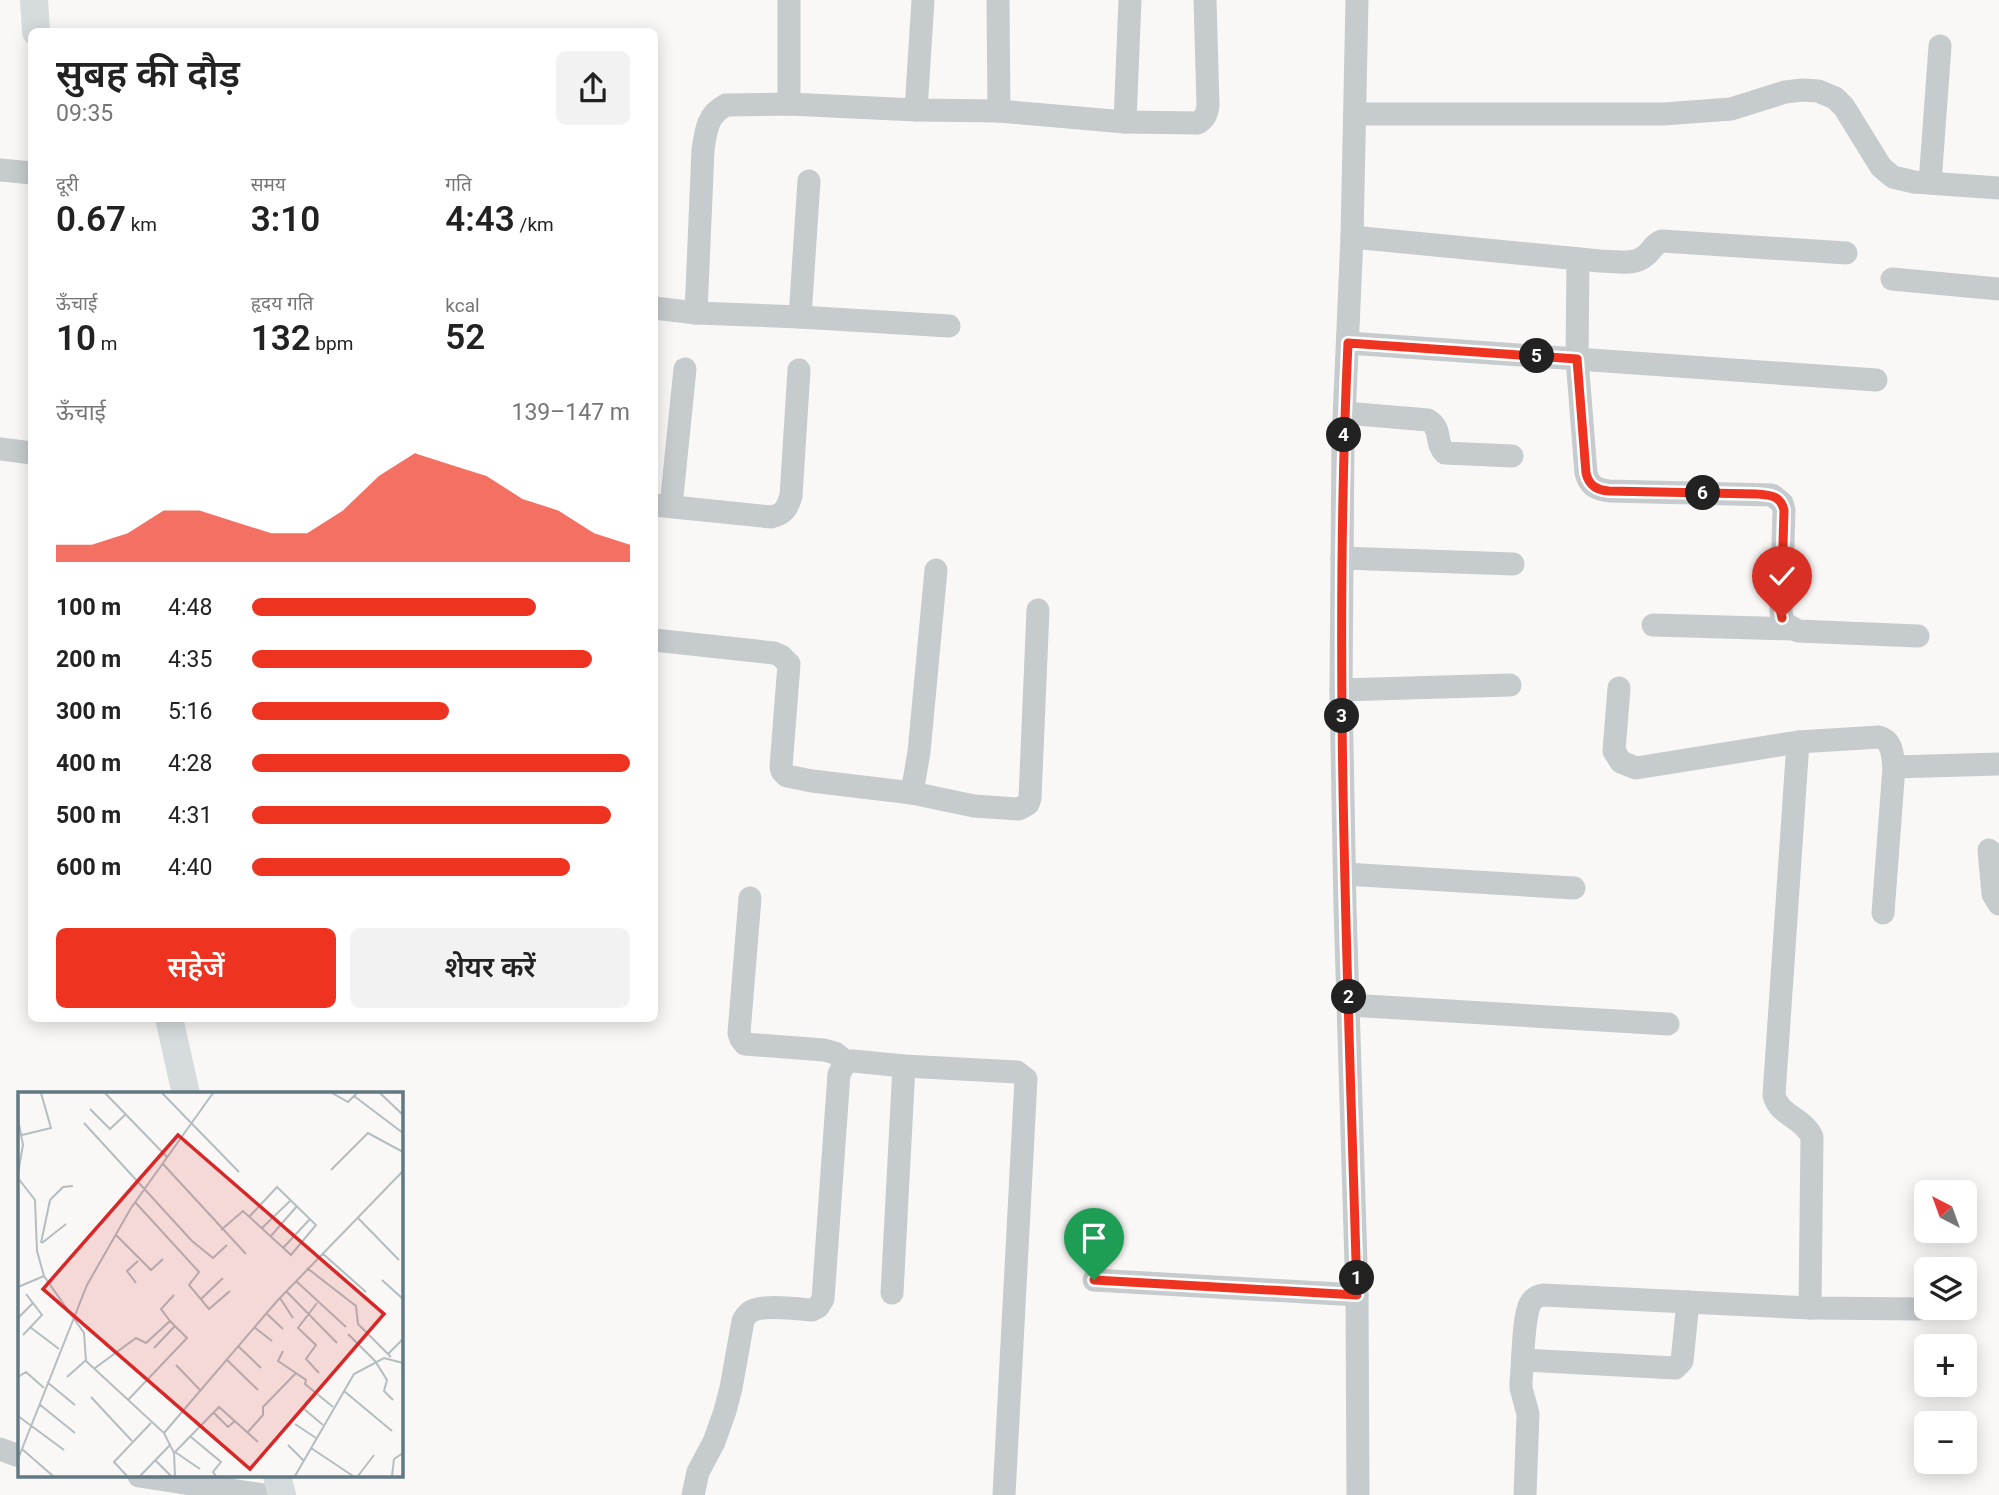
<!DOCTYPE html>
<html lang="hi">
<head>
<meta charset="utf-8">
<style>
	:root { --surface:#fff; --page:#f2f2f2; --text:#222; --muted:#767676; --accent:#ee3421 }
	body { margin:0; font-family:Roboto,"Noto Sans Devanagari",sans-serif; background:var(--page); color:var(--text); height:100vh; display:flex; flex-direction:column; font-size:26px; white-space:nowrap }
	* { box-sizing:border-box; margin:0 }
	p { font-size:23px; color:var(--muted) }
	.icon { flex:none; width:38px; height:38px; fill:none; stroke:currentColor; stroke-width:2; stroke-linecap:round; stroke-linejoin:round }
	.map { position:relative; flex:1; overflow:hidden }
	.sheet { position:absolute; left:28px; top:28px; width:630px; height:994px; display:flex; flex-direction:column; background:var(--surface); border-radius:10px; box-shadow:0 4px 18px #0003 }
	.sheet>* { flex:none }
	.needle { width:46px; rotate:319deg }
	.controls { position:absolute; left:1914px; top:1180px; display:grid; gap:14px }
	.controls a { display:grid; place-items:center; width:63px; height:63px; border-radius:10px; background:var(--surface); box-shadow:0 4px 18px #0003; font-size:35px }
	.pin { position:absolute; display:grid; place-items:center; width:60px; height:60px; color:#fff; margin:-72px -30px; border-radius:50% 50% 50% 0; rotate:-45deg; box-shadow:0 0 7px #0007 }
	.pin .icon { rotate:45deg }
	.km { position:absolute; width:35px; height:35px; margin:-18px; border-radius:50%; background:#222; color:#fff; font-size:19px; line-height:35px; text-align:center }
	.round { display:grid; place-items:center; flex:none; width:74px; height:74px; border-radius:10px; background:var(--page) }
	.head { display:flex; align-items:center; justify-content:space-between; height:119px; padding:0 28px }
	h1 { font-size:38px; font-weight:600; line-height:52px }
	.metrics { display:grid; grid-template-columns:repeat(3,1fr); gap:10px; height:119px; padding:7px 28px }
	.metrics div { display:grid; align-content:center }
	.metrics b { font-size:35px; font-weight:600 }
	.metrics small { font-size:19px; font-weight:400 }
	.metrics p { font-size:19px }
	.chart { height:196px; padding:14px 28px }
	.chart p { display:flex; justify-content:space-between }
	.chart svg { width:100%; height:126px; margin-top:7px; fill:var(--accent); opacity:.7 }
	.button { display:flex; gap:14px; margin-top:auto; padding:14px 28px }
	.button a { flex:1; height:80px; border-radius:10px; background:var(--accent); color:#fff; font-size:28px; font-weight:600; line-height:80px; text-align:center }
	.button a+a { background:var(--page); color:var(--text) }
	ul { padding:0 28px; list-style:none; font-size:23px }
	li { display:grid; grid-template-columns:112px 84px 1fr; align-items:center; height:52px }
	li i { height:18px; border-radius:9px; background:var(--accent) }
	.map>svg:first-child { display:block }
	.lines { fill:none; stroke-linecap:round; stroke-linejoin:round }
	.minor { stroke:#c6cbce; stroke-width:23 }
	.major { stroke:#d6dbde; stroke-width:28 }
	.route-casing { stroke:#fff; stroke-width:14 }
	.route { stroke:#ee3421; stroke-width:9 }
	.inset-road { fill:none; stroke:#b4bdc1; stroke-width:2 }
	.view { fill:#d62828; fill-opacity:0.15; stroke:#d62828; stroke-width:3.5 }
	.inset-edge { fill:none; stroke:#627983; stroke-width:3.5 }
</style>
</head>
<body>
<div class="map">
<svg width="1999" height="1495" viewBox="0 0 1999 1495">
	<rect width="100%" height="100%" fill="#f9f8f6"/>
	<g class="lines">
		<g class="minor">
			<path d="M789 0V104"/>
			<path d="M998 0 999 111"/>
			<path d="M1357 0 1352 237 1343 441 1341 690 1345 907 1357 1295 1358 1495"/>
			<path d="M916 110 923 0"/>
			<path d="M1355 114H1664L1731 109 1785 92 1803 90 1818 91 1835 98 1844 107 1881 167 1893 177 1914 182 1999 188"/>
			<path d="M1125 122 1130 0"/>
			<path d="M0 170 32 173"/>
			<path d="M1930 183 1940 46"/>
			<path d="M1352 237 1600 261C1613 261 1634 266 1645 256 1652 251 1653 244 1662 241L1846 253"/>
			<path d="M1578 259 1577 359 1586 473C1589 486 1597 490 1610 491L1772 495 1782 503 1784 510 1781 613 1784 623 1798 631 1918 636"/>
			<path d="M1892 279 1999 289"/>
			<path d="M654 308 696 313 800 317 949 326"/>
			<path d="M696 313 703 150C706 130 707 115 726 105L789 104 916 110 999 111 1125 122 1198 123C1205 118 1207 114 1208 105L1205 0"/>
			<path d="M800 317 809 181"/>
			<path d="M1348 343 1876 380"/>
			<path d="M1345 413 1428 420C1443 429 1434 442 1445 453L1512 456"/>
			<path d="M0 449 32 453"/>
			<path d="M654 505 771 517C784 514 787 509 791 496L799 370"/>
			<path d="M671 506 685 369"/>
			<path d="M1342 558 1513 564"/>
			<path d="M1653 625 1793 629"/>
			<path d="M654 640 774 653 781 656 789 664 781 767 782 771 787 776 812 781 912 793 974 806 1019 809 1028 804 1030 798 1038 610"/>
			<path d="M1619 688 1614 751 1621 762 1636 768 1798 742 1879 737C1893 741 1892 754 1894 767L1999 764"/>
			<path d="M1341 690 1510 685"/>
			<path d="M1798 742 1774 1095C1778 1115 1804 1118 1812 1137L1810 1308"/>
			<path d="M912 793 919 752 936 570"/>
			<path d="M1989 850 1993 894 1999 904"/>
			<path d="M1345 874 1574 888"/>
			<path d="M750 898 739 1033 741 1039 745 1044 824 1050 835 1053 846 1062"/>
			<path d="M1883 913 1894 767"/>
			<path d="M1349 1005 1668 1024"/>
			<path d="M1094 1280 1357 1295"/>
			<path d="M892 1293 904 1066"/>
			<path d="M1523 1360 1675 1368 1682 1361 1688 1302"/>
			<path d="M0 1449 19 1456"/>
			<path d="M139 1476 264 1495"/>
			<path d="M693 1495 698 1472 714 1442 725 1411 731 1388 743 1321C744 1318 748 1313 750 1312 761 1304 798 1309 812 1310L818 1307 823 1299 839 1074 846 1062 853 1061 904 1066 1017 1072 1026 1079 1004 1495"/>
			<path d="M1525 1495 1528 1414 1521 1388V1381C1523 1363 1523 1318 1530 1304 1533 1298 1537 1296 1543 1295L1810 1308 1919 1309"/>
		</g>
		<g class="major">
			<path d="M34 0 36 32"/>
			<path d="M169 1018 186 1094"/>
			<path d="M277 1476 282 1495"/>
		</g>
	</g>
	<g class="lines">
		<g class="route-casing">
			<path id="route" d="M1094 1280 1357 1295C1348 978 1333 660 1348 343L1577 359 1586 473C1589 486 1597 490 1609 491L1756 494C1770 495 1780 495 1784 510L1781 613 1782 618"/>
		</g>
		<use href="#route" class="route"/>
	</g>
	<g transform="translate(18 1092)">
		<rect width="385" height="385" fill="#f9f8f6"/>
		<path class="inset-road" d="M87 1 149 65M144 1 221 80M314 1 330 10 339 1M362 1 385 23M336 4 385 41M72 17 92 37 108 22M0 27 5 53 0 81M66 31 174 149 195 166 209 153M4 43 33 36 23 1M145 72 228 162M313 78 350 41 385 60M0 86 17 108 19 159 26 184 66 241 68 269 146 341 156 361 157 384M117 110 181 180 171 193 191 217 212 199M339 125 381 168M244 136 273 108M203 138 225 119 273 163 298 133 259 95 232 124M98 143 133 178 145 167M253 144 279 114M23 151 32 108 45 95 55 94M24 151 48 132M265 156 292 127M304 161 348 200M289 176 338 214 340 232 373 265M364 188 385 207M278 189 328 235M118 191 109 179 120 169M0 195 26 184M268 199 319 251M262 206 275 226M183 207 205 186M299 211 280 236 298 253 288 267 301 281M248 221 265 237M0 226 15 211M152 229 143 217 156 203M12 235 41 257M236 235 254 249M330 242 357 269 369 288 366 299 375 308M5 243 24 223 8 202M220 254 243 276M136 256 157 234M265 259 260 269 288 288 287 292 315 315M370 262 385 247M209 268 240 298M158 273 183 299M77 276 118 246 128 251 152 229 169 246 110 308M0 285 8 280 26 296M49 285 68 268M29 290 57 313M326 299 374 339M73 305 114 349M289 309 286 317 305 333M21 312 57 341M195 320 210 335 217 329M0 324 46 358M277 332 298 346M146 341 259 209 385 79M229 341 245 323V315L278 281M173 345 203 370 195 380 198 384M270 353 286 369M293 356 335 384M4 357 35 384M157 360 201 315 240 350M157 360 182 377M0 367 69 193 113 116 195 1M137 368 153 384M109 384 96 370 133 331M122 384 153 352M277 384 336 282 366 266 385 271M340 384 356 363M374 384 376 367 385 361"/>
		<path class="view" d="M160 43 366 222 232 377 25 197Z"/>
		<rect width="385" height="385" class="inset-edge"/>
	</g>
</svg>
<div class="controls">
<a><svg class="needle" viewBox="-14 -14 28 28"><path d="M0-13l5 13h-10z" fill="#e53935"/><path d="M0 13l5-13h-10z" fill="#767676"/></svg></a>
<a><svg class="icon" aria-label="layers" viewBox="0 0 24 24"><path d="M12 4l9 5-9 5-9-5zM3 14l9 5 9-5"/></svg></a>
<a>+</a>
<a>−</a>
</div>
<div class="pin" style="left:1094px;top:1280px;background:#1e9e55"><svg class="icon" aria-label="arrive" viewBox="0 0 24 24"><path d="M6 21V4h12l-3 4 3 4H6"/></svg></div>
<div class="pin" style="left:1782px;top:618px;background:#d93025"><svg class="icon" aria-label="check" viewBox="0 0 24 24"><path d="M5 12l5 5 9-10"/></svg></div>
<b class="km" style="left:1357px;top:1278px">1</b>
<b class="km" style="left:1349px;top:997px">2</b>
<b class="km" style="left:1342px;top:716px">3</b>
<b class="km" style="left:1344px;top:435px">4</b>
<b class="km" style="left:1537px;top:356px">5</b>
<b class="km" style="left:1703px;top:493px">6</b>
<section class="sheet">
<div class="head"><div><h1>सुबह की दौड़</h1><p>09:35</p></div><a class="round"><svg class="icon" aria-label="share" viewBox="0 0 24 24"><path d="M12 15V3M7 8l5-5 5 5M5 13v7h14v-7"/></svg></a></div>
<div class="metrics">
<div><p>दूरी</p><b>0.67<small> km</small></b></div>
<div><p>समय</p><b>3:10</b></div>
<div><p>गति</p><b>4:43<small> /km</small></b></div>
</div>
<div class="metrics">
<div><p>ऊँचाई</p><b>10<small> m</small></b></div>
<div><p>हृदय गति</p><b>132<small> bpm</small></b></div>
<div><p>kcal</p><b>52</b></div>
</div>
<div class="chart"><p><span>ऊँचाई</span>139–147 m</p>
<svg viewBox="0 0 160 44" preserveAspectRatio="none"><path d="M0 44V38L10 38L20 34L30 26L40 26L50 30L60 34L70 34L80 26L90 14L100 6L110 10L120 14L130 22L140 26L150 34L160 38V44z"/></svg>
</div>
<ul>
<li><b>100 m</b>4:48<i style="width:75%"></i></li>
<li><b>200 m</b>4:35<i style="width:90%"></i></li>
<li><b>300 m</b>5:16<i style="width:52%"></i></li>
<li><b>400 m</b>4:28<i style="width:100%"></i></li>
<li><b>500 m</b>4:31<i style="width:95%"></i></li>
<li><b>600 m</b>4:40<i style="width:84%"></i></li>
</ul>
<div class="button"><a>सहेजें</a><a>शेयर करें</a></div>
</section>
</div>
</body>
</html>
